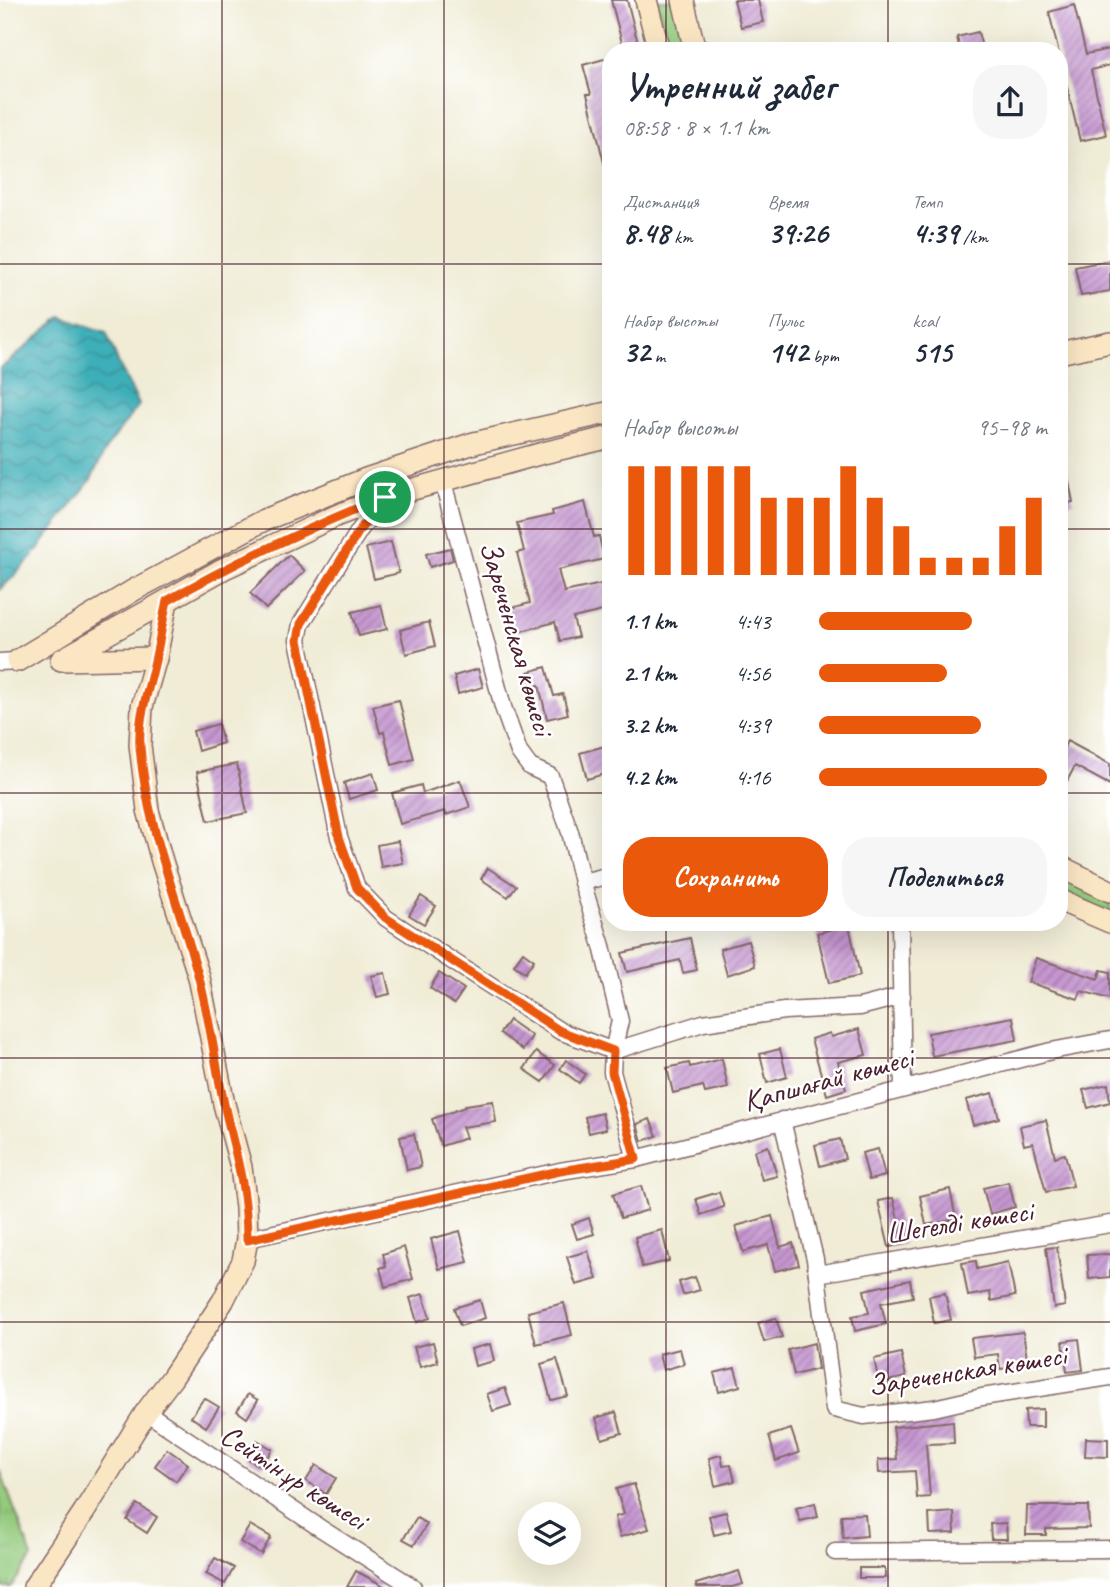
<!DOCTYPE html>
<html lang="ru">
<head>
<meta charset="utf-8">
<style>
	:root { --surface:#fff; --page:#f6f6f7; --text:#1f2937; --muted:#747a83; --accent:#ea580c }
	body { margin:0; font-family:Caveat,sans-serif; background:var(--page); color:var(--text); height:100vh; display:flex; flex-direction:column; font-size:26px; white-space:nowrap }
	* { box-sizing:border-box; margin:0 }
	p { font-size:23px; color:var(--muted) }
	.icon { flex:none; width:38px; height:38px; fill:none; stroke:currentColor; stroke-width:2; stroke-linecap:round; stroke-linejoin:round }
	.map { position:relative; flex:1; overflow:hidden }
	.details { position:absolute; left:602px; top:42px; width:466px; height:889px; display:flex; flex-direction:column; background:var(--surface); border-radius:28px; box-shadow:0 7px 28px #0002 }
	.details>* { flex:none }
	.controls { position:absolute; left:518px; top:1502px; display:grid; gap:14px }
	.controls a { display:grid; place-items:center; width:63px; height:63px; border-radius:50%; background:var(--surface); box-shadow:0 7px 28px #0002; font-size:35px }
	.pin { position:absolute; display:grid; place-items:center; width:60px; height:60px; color:#fff; margin:-30px; border:4px solid #fff; border-radius:50%; box-shadow:0 2px 7px #0007 }
	.round { display:grid; place-items:center; flex:none; width:74px; height:74px; border-radius:28px; background:var(--page) }
	.summary { display:flex; align-items:center; justify-content:space-between; height:119px; padding:0 21px }
	h1 { font-size:38px; font-weight:700; line-height:52px }
	.stats { display:grid; grid-template-columns:repeat(3,1fr); gap:10px; height:119px; padding:7px 21px }
	.stats div { display:grid; align-content:center }
	.stats b { font-size:30px; font-weight:700 }
	.stats small { font-size:19px; font-weight:400 }
	.stats p { font-size:19px }
	.chart { height:196px; padding:14px 21px }
	.chart p { display:flex; justify-content:space-between }
	.chart svg { width:100%; height:126px; margin-top:7px; stroke:var(--accent); stroke-width:6 }
	.action { display:flex; gap:14px; margin-top:auto; padding:14px 21px }
	.action a { flex:1; height:80px; border-radius:28px; background:var(--accent); color:#fff; font-size:28px; font-weight:700; line-height:80px; text-align:center }
	.action a+a { background:var(--page); color:var(--text) }
	ul { padding:0 21px; list-style:none; font-size:23px }
	li { display:grid; grid-template-columns:112px 84px 1fr; align-items:center; height:52px }
	li i { height:18px; border-radius:9px; background:var(--accent) }
	.map>svg:first-child { display:block }
	.grass { fill:url(#grass-tufts); stroke:#6e7454; stroke-width:2 }
	.water { fill:url(#water-waves); stroke:#446772; stroke-width:2 }
	.building { fill:url(#building-hatch) }
	.lines { fill:none; stroke-linecap:round; stroke-linejoin:round }
	.street-casing { stroke:#846767; stroke-width:19 }
	.secondary-casing { stroke:#846767; stroke-width:24 }
	.street { stroke:#fff; stroke-width:16 }
	.secondary { stroke:#fbe6c4; stroke-width:21 }
	.route-casing { stroke:#fff; stroke-width:14 }
	.route { stroke:#ea580c; stroke-width:9 }
	.grid { fill:none; stroke:#4a1f2b; stroke-width:2; stroke-opacity:0.55 }
	.labels { text-anchor:middle; dominant-baseline:central; stroke-width:5; stroke-linejoin:round; paint-order:stroke }
	.street-label { font-size:30px; fill:#4a1f2b; stroke:#fff }
</style>
</head>
<body>
<div class="map">
<svg width="1110" height="1587" viewBox="0 0 1110 1587">
	<defs>
		<pattern id="grass-tufts" width="24" height="20" patternUnits="userSpaceOnUse" patternTransform="scale(1.75)"><rect width="24" height="20" fill="#93ca7c"/><path d="M3 7l-1-3M5 7V3M7 7l1-3M15 17l-1-3M17 17v-4M19 17l1-3" fill="none" stroke="#80ad6b"/></pattern>
		<pattern id="water-waves" width="16" height="10" patternUnits="userSpaceOnUse" patternTransform="scale(1.75)"><rect width="16" height="10" fill="#3eafb8"/><path d="M0 5q4-4 8 0t8 0" fill="none" stroke="#368e96"/></pattern>
		<pattern id="building-hatch" width="6" height="6" patternUnits="userSpaceOnUse" patternTransform="scale(1.75)"><rect width="6" height="6" fill="#c596d0"/><path d="M-1 1l2-2M0 6l6-6M5 7l2-2" fill="none" stroke="#a27aa9"/></pattern>
	</defs>
	<rect width="100%" height="100%" fill="#fff"/>
	<filter id="ink" filterUnits="userSpaceOnUse"><feTurbulence type="fractalNoise" baseFrequency=".0143" numOctaves="2"/><feDisplacementMap in="SourceGraphic" scale="14" xChannelSelector="R" yChannelSelector="G"/><feConvolveMatrix kernelMatrix="1 2 1 2 8 2 1 2 1" color-interpolation-filters="sRGB"/></filter>
	<filter id="wash" filterUnits="userSpaceOnUse"><feTurbulence type="fractalNoise" baseFrequency=".00686" numOctaves="4" result="noise"/><feDisplacementMap in="SourceGraphic" scale="28" xChannelSelector="R" yChannelSelector="G"/><feGaussianBlur stdDeviation="1.57" result="paint"/><feColorMatrix in="noise" values="0 0 0 0 0 0 0 0 0 0 0 0 0 0 0 0 0 1.4 0 .05"/><feComposite in="paint" operator="in"/></filter>
	<g filter="url(#wash)">
		<rect width="100%" height="100%" fill="#f0ecd6"/>
		<g class="grass">
			<path d="M657 0H678L690 51H670Z"/>
			<path d="M1059 874 1110 899V913L1059 890Z"/>
			<path d="M0 1470 32 1557 11 1587H0Z"/>
		</g>
		<path class="water" d="M61 317 106 332 118 362 139 405 107 447 90 481 31 558 0 590V369Z"/>
		<g id="blocks">
			<g class="building">
				<path d="M611 0H627L640 51H624Z"/>
				<path d="M734 0H758L763 22 741 27Z"/>
				<path d="M1074 5 1086 54 1110 49V65L1091 70 1106 135 1080 141 1049 12Z"/>
				<path d="M978 32 983 51H960L957 37Z"/>
				<path d="M611 57V79L604 81 611 109V175H607L587 94H591L583 65Z"/>
				<path d="M1110 260V291L1081 296 1075 267Z"/>
				<path d="M1064 457 1073 502 1059 505V458Z"/>
				<path d="M585 502 594 537 599 536 604 559 558 570 564 592 611 582V609L573 618 578 637 560 641 555 622 511 634 504 610 530 603 517 553 524 551 517 523 553 515 552 511Z"/>
				<path d="M391 542 399 573 374 579 366 548Z"/>
				<path d="M450 548 453 560 430 567 426 554Z"/>
				<path d="M289 555 305 571 266 609 250 593Z"/>
				<path d="M381 605 387 629 359 636 352 612Z"/>
				<path d="M429 622 435 646 406 654 400 630Z"/>
				<path d="M546 667 554 696 563 694 568 714 547 719 539 685 532 687 528 672Z"/>
				<path d="M478 669 483 687 458 694 454 676Z"/>
				<path d="M399 700 414 759 392 765 384 732 380 733 373 706Z"/>
				<path d="M218 724 223 743 198 751 193 731Z"/>
				<path d="M1067 741 1110 764V785L1075 766 1059 796V757Z"/>
				<path d="M608 745 611 772 587 779 580 753Z"/>
				<path d="M237 764 247 813 208 821 197 772Z"/>
				<path d="M373 773 378 790 349 799 344 783Z"/>
				<path d="M460 780 470 807 446 815 445 811 400 824 392 793 421 785 423 793Z"/>
				<path d="M398 841 403 863 381 867 377 845Z"/>
				<path d="M488 868 516 886 508 897 481 879Z"/>
				<path d="M421 896 436 906 424 924 409 915Z"/>
				<path d="M849 925 860 976 829 983 817 933Z"/>
				<path d="M690 938 697 970 683 973 680 960 627 972 622 953Z"/>
				<path d="M748 941 755 966 727 975 720 949Z"/>
				<path d="M523 952 534 960 525 973 514 965Z"/>
				<path d="M1036 958 1098 979 1101 970 1110 972V999L1081 991 1078 999 1028 982Z"/>
				<path d="M385 973 390 994 377 997 371 976Z"/>
				<path d="M439 973 464 989 454 1004 430 988Z"/>
				<path d="M1013 1017 1017 1040 932 1056 928 1033Z"/>
				<path d="M509 1020 532 1036 523 1050 500 1033Z"/>
				<path d="M859 1029 866 1055 838 1062 846 1089 827 1095 811 1039 830 1033 831 1037Z"/>
				<path d="M780 1049 787 1077 767 1083 760 1054Z"/>
				<path d="M536 1052 555 1065 543 1082 524 1069Z"/>
				<path d="M722 1059 728 1088 705 1093 703 1086 673 1093 667 1068 689 1063 690 1067Z"/>
				<path d="M566 1060 585 1074 579 1083 560 1069Z"/>
				<path d="M1108 1084 1110 1102 1088 1108 1083 1090Z"/>
				<path d="M993 1093 999 1118 973 1125 966 1100Z"/>
				<path d="M493 1101 496 1122 462 1127 466 1138 441 1146 432 1119 465 1107V1105Z"/>
				<path d="M602 1113 606 1129 589 1133 585 1117Z"/>
				<path d="M650 1119 657 1136 642 1141 637 1124Z"/>
				<path d="M1046 1120 1055 1157 1065 1154 1073 1186 1046 1192 1033 1143 1024 1145 1020 1126Z"/>
				<path d="M414 1134 421 1167 407 1170 400 1137Z"/>
				<path d="M840 1139 845 1159 820 1166 815 1145Z"/>
				<path d="M768 1146 777 1176 762 1180 754 1151Z"/>
				<path d="M878 1149 885 1176 869 1180 862 1153Z"/>
				<path d="M1009 1182 1015 1207 990 1214 983 1188Z"/>
				<path d="M641 1186 648 1210 621 1218 613 1194Z"/>
				<path d="M950 1189 956 1219 926 1225 920 1196Z"/>
				<path d="M719 1192 724 1207 701 1215 696 1199Z"/>
				<path d="M893 1198 904 1244 889 1247 878 1201Z"/>
				<path d="M772 1216 780 1247 793 1243 799 1265 775 1271 768 1245 743 1252 736 1226Z"/>
				<path d="M589 1218 594 1234 577 1239 572 1224Z"/>
				<path d="M662 1230 669 1261 642 1267 635 1237Z"/>
				<path d="M460 1231 468 1262 439 1269 431 1239Z"/>
				<path d="M404 1247 413 1279 385 1287 380 1268 386 1266 383 1254Z"/>
				<path d="M1057 1247 1065 1306 1054 1308 1046 1248Z"/>
				<path d="M588 1251 597 1279 576 1285 567 1257Z"/>
				<path d="M1110 1254V1277L1089 1279 1087 1255Z"/>
				<path d="M976 1261 977 1269 1008 1262 1015 1296 991 1301 990 1292 968 1296 962 1263Z"/>
				<path d="M695 1277 700 1290 683 1295 679 1282Z"/>
				<path d="M910 1280 913 1297 881 1303 886 1324 855 1331 852 1316 869 1313 864 1290Z"/>
				<path d="M945 1293 951 1320 934 1323 929 1296Z"/>
				<path d="M423 1294 430 1318 417 1322 410 1298Z"/>
				<path d="M480 1300 485 1318 460 1326 454 1308Z"/>
				<path d="M564 1303 572 1335 536 1344 528 1312Z"/>
				<path d="M776 1318 782 1337 764 1342 758 1323Z"/>
				<path d="M1023 1332 1028 1365 1000 1369 998 1354 974 1357 971 1338Z"/>
				<path d="M1079 1339 1083 1370 1067 1372 1063 1341Z"/>
				<path d="M433 1342 438 1362 420 1367 414 1347Z"/>
				<path d="M814 1343 818 1369 794 1375 788 1350Z"/>
				<path d="M490 1344 494 1361 475 1366 471 1349Z"/>
				<path d="M680 1349 684 1364 663 1370 659 1354Z"/>
				<path d="M901 1353 906 1377 879 1383 874 1359Z"/>
				<path d="M557 1359 568 1396 551 1400 541 1364Z"/>
				<path d="M735 1368 740 1386 719 1392 714 1373Z"/>
				<path d="M505 1388 511 1405 493 1411 487 1394Z"/>
				<path d="M248 1394 258 1400 247 1418 237 1411Z"/>
				<path d="M204 1398 219 1407 206 1427 191 1417Z"/>
				<path d="M1043 1409V1427H1026L1025 1410Z"/>
				<path d="M616 1412 622 1433 602 1439 596 1418Z"/>
				<path d="M953 1421 954 1443 926 1444 930 1497 917 1498 915 1471 879 1473 878 1460 897 1459 893 1427Z"/>
				<path d="M791 1429 799 1453 776 1461 769 1436Z"/>
				<path d="M1086 1438 1108 1439V1457L1085 1456Z"/>
				<path d="M257 1440 272 1449 262 1467 246 1458Z"/>
				<path d="M167 1449 188 1464 176 1481 155 1466Z"/>
				<path d="M721 1455 723 1466 731 1465 735 1481 715 1486 709 1458Z"/>
				<path d="M316 1465 336 1478 326 1494 306 1481Z"/>
				<path d="M634 1484 649 1529 620 1537 615 1517 624 1514 616 1489Z"/>
				<path d="M815 1503 818 1517 800 1521 796 1508Z"/>
				<path d="M137 1504 157 1517 147 1533 127 1520Z"/>
				<path d="M1027 1506H1088L1089 1528 1046 1529V1535H1026Z"/>
				<path d="M726 1512 731 1531 714 1535 709 1516Z"/>
				<path d="M954 1512 955 1533 930 1534 929 1514Z"/>
				<path d="M865 1514 867 1536 843 1538 841 1515Z"/>
				<path d="M417 1518 427 1524 414 1545 403 1539Z"/>
				<path d="M1006 1523 1007 1539H991L990 1524Z"/>
				<path d="M250 1525 271 1537 261 1554 240 1542Z"/>
				<path d="M215 1558 234 1568 225 1584 206 1574Z"/>
				<rect x="859" y="1568" width="26" height="10"/>
				<path d="M356 1571 386 1587H347Z"/>
				<path d="M739 1571 743 1584 732 1587H697L696 1584Z"/>
			</g>
		</g>
	</g>
	<g filter="url(#ink)">
		<use href="#blocks" fill-opacity="0" stroke="#846767" stroke-width="2"/>
		<g class="lines">
			<g class="street-casing">
				<g id="street">
					<path d="M443 482 503 707 519 752 530 767 550 776 570 832 582 882 602 946 620 1021 613 1051 612 1072 636 1159"/>
					<path d="M385 497 359 531 301 624 298 640 339 837 357 888 386 918 560 1031 613 1051 703 1023 784 1011 860 1007 902 996"/>
					<path d="M0 662 17 661"/>
					<path d="M582 882 611 875"/>
					<path d="M900 922 903 1088"/>
					<path d="M782 1120 815 1259 834 1409 864 1416 934 1408 982 1397 1110 1377"/>
					<path d="M247 1239 560 1171 636 1159 1051 1051 1110 1040"/>
					<path d="M817 1274 1110 1224"/>
					<path d="M146 1412 320 1528 413 1587"/>
					<path d="M835 1552 1110 1549"/>
				</g>
			</g>
			<g class="secondary-casing">
				<g id="secondary">
					<path d="M646 0 659 51"/>
					<path d="M683 0 695 51"/>
					<path d="M1059 353 1110 342"/>
					<path d="M61 660 223 569 338 515 385 497 543 453 611 437"/>
					<path d="M63 660 156 658"/>
					<path d="M17 661 134 590 264 520 366 479 474 443 611 412"/>
					<path d="M1059 866 1110 891"/>
					<path d="M1059 900 1110 922"/>
					<path d="M34 1587 84 1512 146 1412 172 1378 223 1301 243 1261 247 1239 246 1208 241 1167 224 1104 199 977 162 861 148 810 140 745 142 707 156 658 167 601"/>
				</g>
			</g>
			<use href="#street" class="street"/>
			<use href="#secondary" class="secondary"/>
		</g>
	</g>
	<g class="lines" filter="url(#ink)">
		<g class="route-casing">
			<path id="route" d="M385 497 359 531 301 624 298 640 339 837 357 888 386 918 560 1031 613 1051 612 1072 636 1159 560 1171 247 1240C247 1187 235 1153 224 1104 215 1062 210 1020 199 978 178 900 147 829 140 747 138 717 147 696 153 669 159 646 162 623 167 601 237 561 310 527 385 497Z"/>
		</g>
		<use href="#route" class="route"/>
	</g>
	<path class="grid" d="M222 0V1587M444 0V1587M666 0V51M888 0V51M0 264H611M1059 264H1110M0 529H611M1059 529H1110M0 793H611M1059 793H1110M666 922V1587M888 922V1587M0 1058H1110M0 1322H1110"/>
	<g class="labels">
		<g class="street-label">
			<text transform="translate(517 638) rotate(74)">Зареченская көшесі</text>
			<text transform="translate(828 1079) rotate(-15)">Қапшағай көшесі</text>
			<text transform="translate(959 1222) rotate(-9)">Шегелді көшесі</text>
			<text transform="translate(967 1370) rotate(-9)">Зареченская көшесі</text>
			<text transform="translate(294 1477) rotate(33)">Сейтінұр көшесі</text>
		</g>
	</g>
</svg>
<div class="controls">
<a><svg class="icon" aria-label="layers" viewBox="0 0 24 24"><path d="M12 4l9 5-9 5-9-5zM3 14l9 5 9-5"/></svg></a>
</div>
<div class="pin" style="left:385px;top:497px;background:#1e9e55"><svg class="icon" aria-label="arrive" viewBox="0 0 24 24"><path d="M6 21V4h12l-3 4 3 4H6"/></svg></div>
<section class="details">
<div class="summary"><div><h1>Утренний забег</h1><p>08:58 · 8 × 1.1 km</p></div><a class="round"><svg class="icon" aria-label="share" viewBox="0 0 24 24"><path d="M12 15V3M7 8l5-5 5 5M5 13v7h14v-7"/></svg></a></div>
<div class="stats">
<div><p>Дистанция</p><b>8.48<small> km</small></b></div>
<div><p>Время</p><b>39:26</b></div>
<div><p>Темп</p><b>4:39<small> /km</small></b></div>
</div>
<div class="stats">
<div><p>Набор высоты</p><b>32<small> m</small></b></div>
<div><p>Пульс</p><b>142<small> bpm</small></b></div>
<div><p>kcal</p><b>515</b></div>
</div>
<div class="chart"><p><span>Набор высоты</span>95–98 m</p>
<svg viewBox="0 0 160 44" preserveAspectRatio="none"><path d="M5 44V6M15 44V6M25 44V6M35 44V6M45 44V6M55 44V17M65 44V17M75 44V17M85 44V6M95 44V17M105 44V27M115 44V38M125 44V38M135 44V38M145 44V27M155 44V17"/></svg>
</div>
<ul>
<li><b>1.1 km</b>4:43<i style="width:67%"></i></li>
<li><b>2.1 km</b>4:56<i style="width:56%"></i></li>
<li><b>3.2 km</b>4:39<i style="width:71%"></i></li>
<li><b>4.2 km</b>4:16<i style="width:100%"></i></li>
</ul>
<div class="action"><a>Сохранить</a><a>Поделиться</a></div>
</section>
</div>
</body>
</html>
